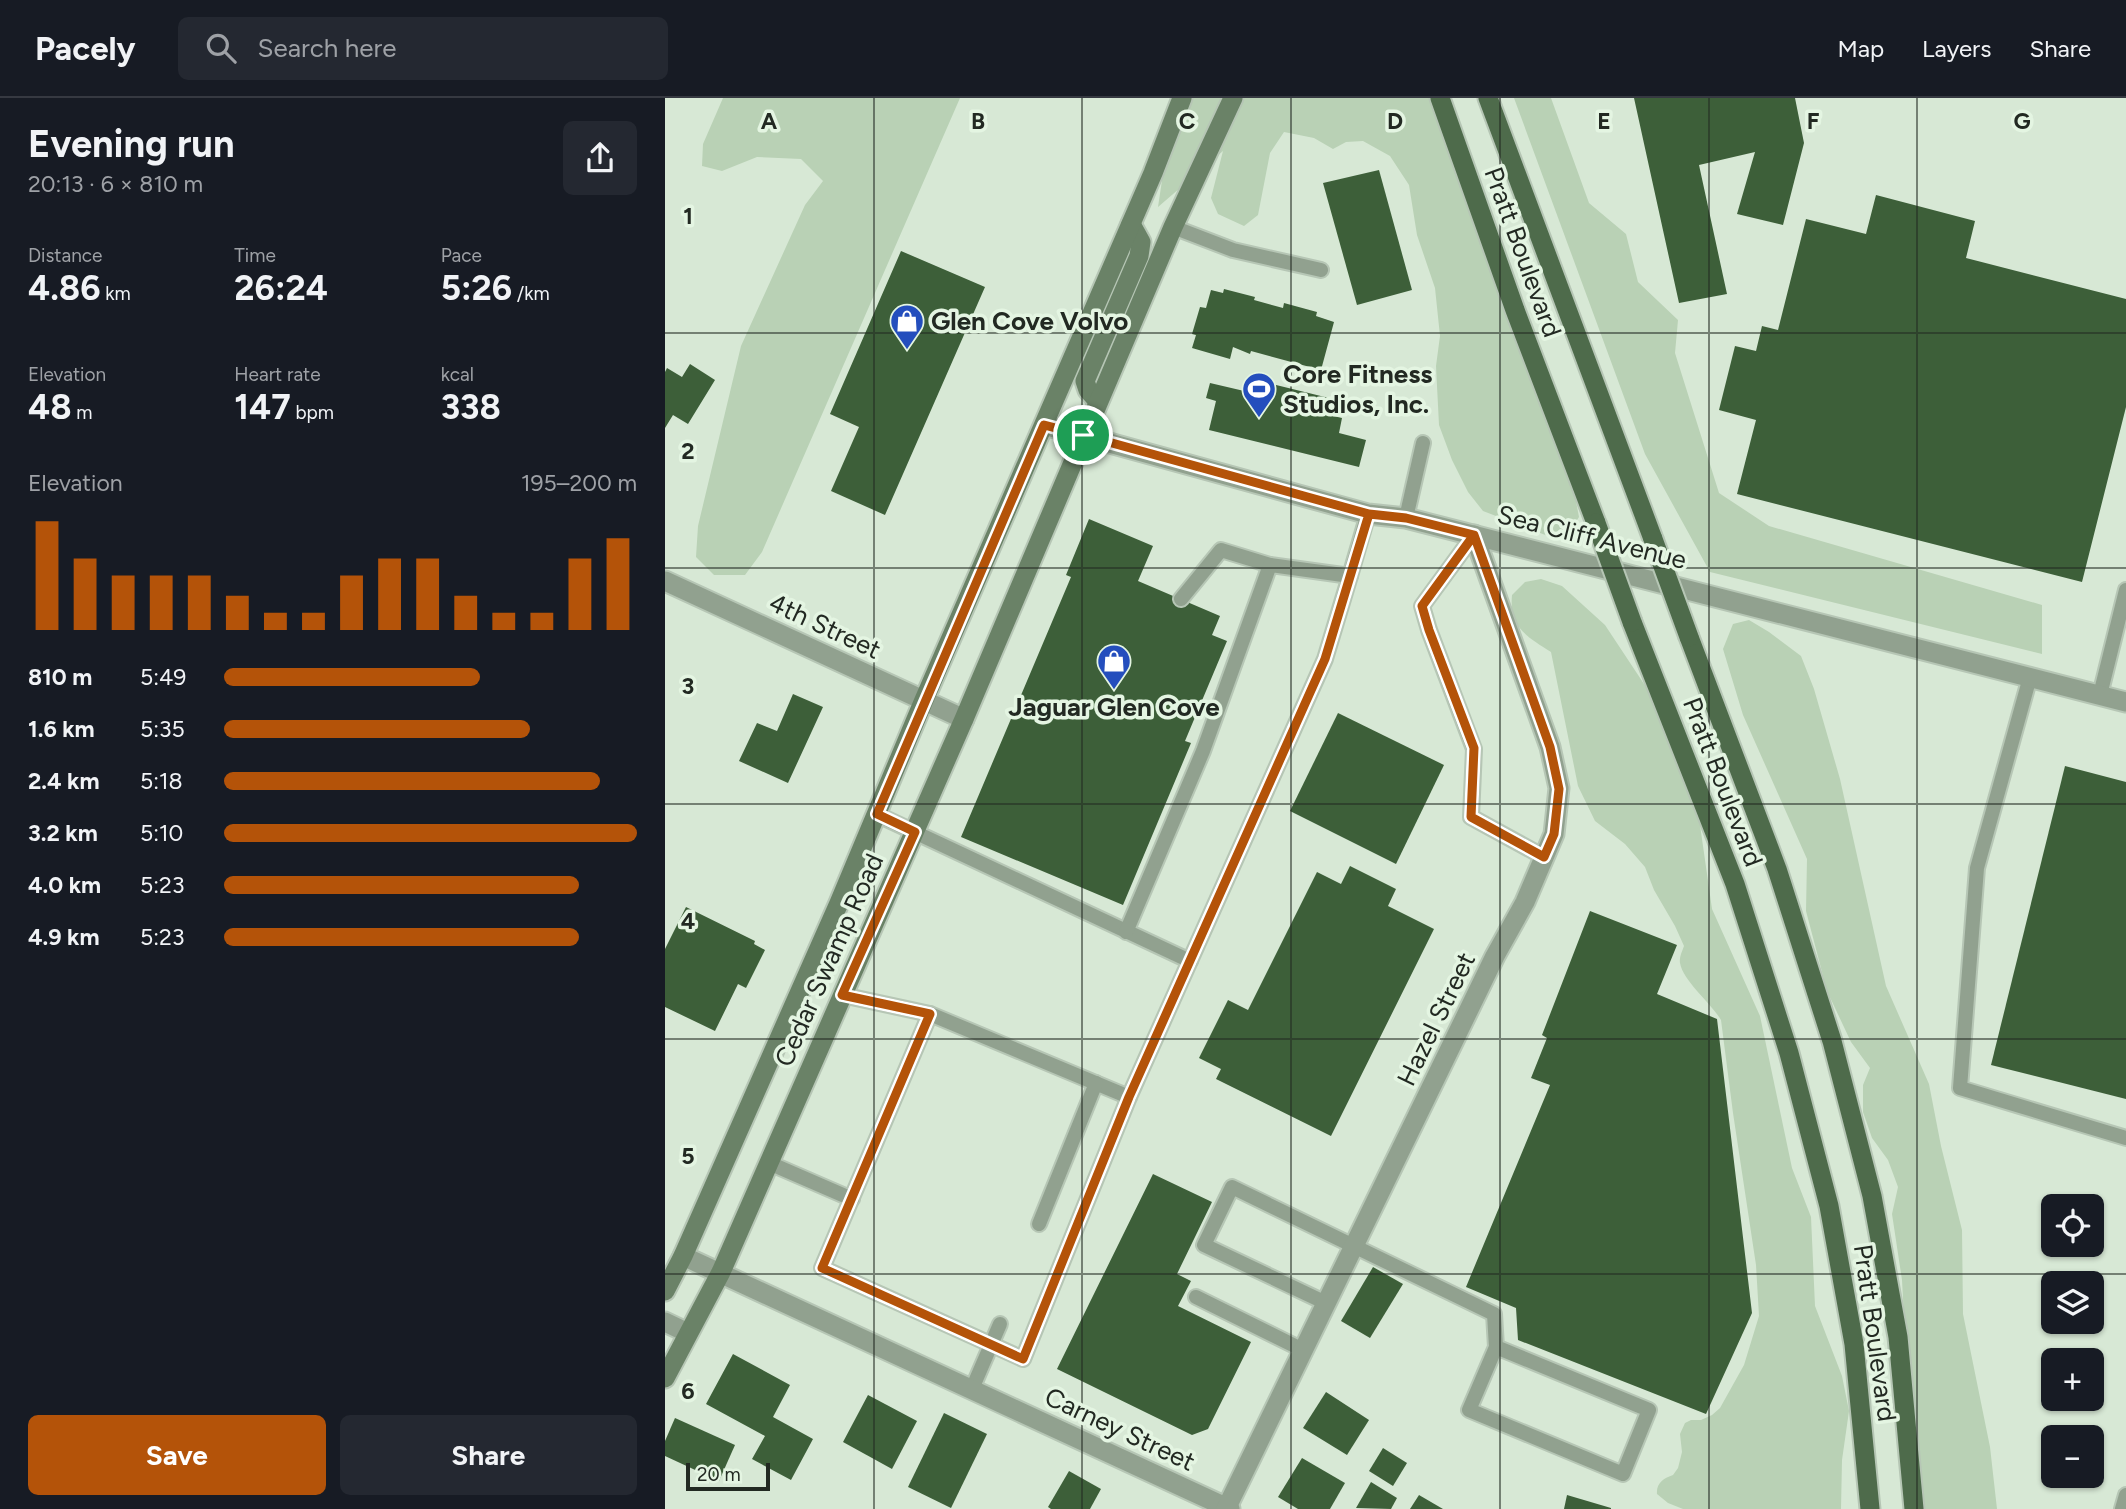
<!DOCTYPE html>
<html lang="en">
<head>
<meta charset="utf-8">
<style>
	:root { --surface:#171b24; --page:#242831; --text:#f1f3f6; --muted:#9ea1a6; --line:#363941; --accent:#b45309 }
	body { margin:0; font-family:Figtree,sans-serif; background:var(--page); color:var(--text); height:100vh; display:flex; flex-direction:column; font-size:26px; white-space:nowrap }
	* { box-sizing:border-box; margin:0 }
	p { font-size:23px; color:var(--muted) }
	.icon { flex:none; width:38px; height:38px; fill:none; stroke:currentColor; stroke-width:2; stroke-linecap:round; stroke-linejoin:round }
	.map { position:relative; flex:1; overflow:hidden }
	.details { display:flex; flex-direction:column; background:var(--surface); width:665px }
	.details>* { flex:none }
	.fabs { position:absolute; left:1376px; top:1096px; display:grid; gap:14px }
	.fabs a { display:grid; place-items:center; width:63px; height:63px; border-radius:10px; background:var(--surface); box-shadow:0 2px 5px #0004; font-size:35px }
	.scale { position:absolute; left:21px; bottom:18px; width:84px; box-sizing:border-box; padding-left:7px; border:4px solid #222922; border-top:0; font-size:19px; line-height:24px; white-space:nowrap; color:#222922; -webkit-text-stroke:5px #e4f5e2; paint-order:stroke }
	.pin { position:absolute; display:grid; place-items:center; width:60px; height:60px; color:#fff; margin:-30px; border:4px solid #fff; border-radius:50%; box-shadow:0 2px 7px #0007 }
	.round { display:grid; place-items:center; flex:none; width:74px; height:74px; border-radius:10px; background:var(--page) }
	.overview { display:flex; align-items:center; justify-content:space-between; height:119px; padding:0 28px }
	h1 { font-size:38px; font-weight:700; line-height:52px }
	.figures { display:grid; grid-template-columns:repeat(3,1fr); gap:10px; height:119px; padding:7px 28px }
	.figures div { display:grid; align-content:center }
	.figures b { font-size:35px; font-weight:700 }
	.figures small { font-size:19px; font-weight:400 }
	.figures p { font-size:19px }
	.chart { height:196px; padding:14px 28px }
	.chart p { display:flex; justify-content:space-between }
	.chart svg { width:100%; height:126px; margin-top:7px; stroke:var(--accent); stroke-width:6 }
	.primary-button { display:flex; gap:14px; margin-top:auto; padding:14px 28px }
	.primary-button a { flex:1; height:80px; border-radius:10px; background:var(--accent); color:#fff; font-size:28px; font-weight:700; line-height:80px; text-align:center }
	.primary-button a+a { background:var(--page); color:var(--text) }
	ul { padding:0 28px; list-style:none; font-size:23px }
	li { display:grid; grid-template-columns:112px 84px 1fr; align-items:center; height:52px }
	li i { height:18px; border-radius:9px; background:var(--accent) }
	header { display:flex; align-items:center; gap:42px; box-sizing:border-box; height:98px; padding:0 35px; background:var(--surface); border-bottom:2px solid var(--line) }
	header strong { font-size:33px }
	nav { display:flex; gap:38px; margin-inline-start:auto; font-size:24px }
	.search { width:490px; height:63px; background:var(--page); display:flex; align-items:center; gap:18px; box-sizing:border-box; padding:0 24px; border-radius:10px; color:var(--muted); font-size:26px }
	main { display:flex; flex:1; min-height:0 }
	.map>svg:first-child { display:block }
	.green { fill:#b9d1b5 }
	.building { fill:#3d5f39 }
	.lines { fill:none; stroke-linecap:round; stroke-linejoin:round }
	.service-casing { stroke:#b6c6b5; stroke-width:18 }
	.minor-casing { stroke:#b6c6b5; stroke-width:23 }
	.tertiary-casing { stroke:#b6c6b5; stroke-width:23 }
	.secondary-casing { stroke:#b6c6b5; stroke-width:23 }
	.primary-casing { stroke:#b6c6b5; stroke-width:23 }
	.service { stroke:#91a18f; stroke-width:14 }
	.minor { stroke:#91a18f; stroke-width:19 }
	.tertiary { stroke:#91a18f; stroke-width:19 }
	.secondary { stroke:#6a8267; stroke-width:19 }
	.primary { stroke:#4e6b4b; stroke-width:19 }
	.primary-bridge-casing { stroke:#b6c6b5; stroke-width:23; stroke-linecap:butt }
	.primary-bridge { stroke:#4e6b4b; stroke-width:19 }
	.route-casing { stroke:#fff; stroke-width:14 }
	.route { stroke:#b45309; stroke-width:9 }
	.grid { fill:none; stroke:#222922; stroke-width:2; stroke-opacity:0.55 }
	.labels { text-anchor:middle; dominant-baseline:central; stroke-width:7; stroke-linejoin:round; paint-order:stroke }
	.street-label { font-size:26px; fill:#222922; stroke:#e4f5e2 }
	.poi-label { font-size:26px; font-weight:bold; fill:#222922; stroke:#e4f5e2; text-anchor:start }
	.grid-label { font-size:23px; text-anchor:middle; font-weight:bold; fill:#222922; stroke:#e4f5e2; stroke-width:7; stroke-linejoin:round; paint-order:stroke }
</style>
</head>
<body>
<header>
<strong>Pacely</strong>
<div class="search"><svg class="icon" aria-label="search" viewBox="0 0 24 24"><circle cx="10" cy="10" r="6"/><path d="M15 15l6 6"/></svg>Search here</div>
<nav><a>Map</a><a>Layers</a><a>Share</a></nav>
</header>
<main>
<section class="details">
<div class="overview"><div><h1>Evening run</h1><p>20:13 · 6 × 810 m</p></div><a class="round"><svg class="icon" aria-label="share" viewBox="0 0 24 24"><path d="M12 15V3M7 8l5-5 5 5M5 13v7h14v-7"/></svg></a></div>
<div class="figures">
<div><p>Distance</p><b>4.86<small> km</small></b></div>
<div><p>Time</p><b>26:24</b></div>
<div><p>Pace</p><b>5:26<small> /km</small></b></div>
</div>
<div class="figures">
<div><p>Elevation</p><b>48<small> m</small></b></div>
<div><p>Heart rate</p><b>147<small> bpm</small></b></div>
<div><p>kcal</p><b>338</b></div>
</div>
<div class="chart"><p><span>Elevation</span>195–200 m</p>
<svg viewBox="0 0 160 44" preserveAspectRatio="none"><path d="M5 44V6M15 44V19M25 44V25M35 44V25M45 44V25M55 44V32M65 44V38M75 44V38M85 44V25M95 44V19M105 44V19M115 44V32M125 44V38M135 44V38M145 44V19M155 44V12"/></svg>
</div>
<ul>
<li><b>810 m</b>5:49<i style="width:62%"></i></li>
<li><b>1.6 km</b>5:35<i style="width:74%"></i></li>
<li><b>2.4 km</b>5:18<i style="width:91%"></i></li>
<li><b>3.2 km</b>5:10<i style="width:100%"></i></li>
<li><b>4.0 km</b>5:23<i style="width:86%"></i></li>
<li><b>4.9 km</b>5:23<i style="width:86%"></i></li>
</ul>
<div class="primary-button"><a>Save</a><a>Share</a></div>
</section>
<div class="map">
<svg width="1461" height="1411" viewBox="0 0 1461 1411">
	<rect width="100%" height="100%" fill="#d7e8d5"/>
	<g class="green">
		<path d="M58 0H295L97 454 80 477H49L31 459 33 428 76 248 140 107 158 83 136 61 92 59 57 73 37 68 38 46Z"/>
		<path d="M516 0H772L909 393 914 419 904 434 883 438 818 413 803 394 787 362 774 327 771 268 775 238 770 190 752 137 744 87 725 58 698 43 681 44 668 51 649 40 619 34 605 55 593 117 579 128 553 116 546 100 558 53 493 109 505 29Z"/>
		<path d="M849 0H886L924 105 961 136 973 184 1013 222 1010 255 1054 395 1104 428 1377 507V556L1045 474 980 356Z"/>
		<path d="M876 481 897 488 940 527 983 592 1034 720 1047 811 1095 918 1127 1070 1146 1119 1150 1208 1177 1278 1184 1313 1177 1362 1176 1411H1018L1003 1405 992 1396C991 1385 999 1380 1008 1377L1013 1370 1017 1354 1015 1336 1020 1325 1026 1322H1036L1047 1317 1055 1310 1079 1267 1094 1218 1091 1167 1068 1015 1056 922C1046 905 1018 883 1015 865 1014 859 1017 854 1019 848L1010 828 989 792 980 769 960 746 930 723 913 688 886 554C861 538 844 529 847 497L860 484Z"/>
		<path d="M1084 522 1104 534 1136 558 1149 591 1175 681 1221 888 1264 986 1276 1048 1297 1132 1298 1216 1325 1349 1332 1411H1257V1391L1240 1238 1237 1182 1227 1116 1233 1089 1223 1062 1207 1040 1198 1014V987L1205 970 1186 944 1162 893 1141 813 1142 761 1078 617 1058 551 1068 526Z"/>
	</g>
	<g class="building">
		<path d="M969 0H1130L1139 45 1118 127 1072 116 1090 54 1034 67 1062 196 1014 205Z"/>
		<path d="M714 72 747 192 692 207 658 85Z"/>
		<path d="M1211 97 1310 123 1301 160 1461 201V309L1417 484 1072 396 1091 322 1054 312 1070 248 1091 253 1097 228 1113 232 1141 121 1201 136Z"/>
		<path d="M236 153 320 189 220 417 166 393 194 329 165 316Z"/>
		<path d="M559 191 590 199 589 202 618 210 619 205 652 214 651 218 669 224 656 272 586 253 585 256 568 249 565 261 527 250 531 237 527 236 535 209 541 210 546 192 558 195Z"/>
		<path d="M25 266 50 282 23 326 8 317 0 330V274L2 270 17 279Z"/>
		<path d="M595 283 668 301 664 317 677 320 674 335 701 342 694 369 544 332 551 303 541 300 545 285 592 296Z"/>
		<path d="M424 421 488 448 473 483 555 518 547 537 562 543 520 643 526 645 458 807 296 739 406 479 401 477Z"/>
		<path d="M128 596 158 609 123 685 74 663 92 625 112 633Z"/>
		<path d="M673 615 779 667 731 766 625 713Z"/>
		<path d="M1400 668 1461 684V1001L1326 967Z"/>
		<path d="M685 768 731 791 723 808 769 831 666 1038 551 981 556 971 534 960 563 902 583 912 652 774 676 786Z"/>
		<path d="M21 809 90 843 89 846 100 852 81 890 73 886 50 933 0 909V851Z"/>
		<path d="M925 813 1012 847 992 896 1052 921 1087 1215 1041 1316 853 1242 851 1210 801 1189 885 987 866 980 882 940 877 937Z"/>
		<path d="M488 1076 547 1104 512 1176 526 1183 513 1208 586 1244 543 1331 527 1337 392 1271Z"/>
		<path d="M708 1169 738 1186 705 1240 676 1223Z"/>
		<path d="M68 1256 125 1287 108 1319 148 1341 126 1382 87 1361 100 1338 41 1306Z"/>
		<path d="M661 1294 704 1322 682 1357 638 1330Z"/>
		<path d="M203 1297 252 1323 227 1371 178 1344Z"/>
		<path d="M279 1315 322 1336 286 1410 243 1389Z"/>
		<path d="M10 1320 70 1347 54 1383 0 1358V1343Z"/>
		<path d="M718 1350 742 1365 728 1388 704 1373Z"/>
		<path d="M637 1360 680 1385 665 1411H633L613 1399Z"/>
		<path d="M404 1373 436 1391 425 1411H386L383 1409Z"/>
		<path d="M706 1384 732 1400 726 1411 691 1410Z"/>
		<path d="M754 1397 778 1411H745Z"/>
		<path d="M902 1397 946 1410V1411H899Z"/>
	</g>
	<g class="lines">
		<g class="service-casing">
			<g id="service">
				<path d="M508 129 568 152 656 172"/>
				<path d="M741 420 758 345"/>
				<path d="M809 437 757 508 764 532 809 651 806 719 879 759"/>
				<path d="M516 501 556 452 605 467"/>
				<path d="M1365 579 1312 770 1295 990 1461 1040"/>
				<path d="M1435 597 1461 492"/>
				<path d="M211 716 525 863"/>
				<path d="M461 834 538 653 605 467 685 478 703 416"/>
				<path d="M177 897 265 916 464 999 660 561 685 478"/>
				<path d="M265 916 157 1170 358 1261 464 999"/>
				<path d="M104 1065 187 1101"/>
				<path d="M374 1126 431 985"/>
				<path d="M531 1199 638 1252"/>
				<path d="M661 1205 539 1147 567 1089 829 1216 831 1249 804 1312 958 1376 984 1312 831 1249"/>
				<path d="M307 1291 335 1226"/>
				<path d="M1457 1411 1461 1397"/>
			</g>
		</g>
		<g class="minor-casing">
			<g id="minor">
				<path d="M0 483 299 621"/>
				<path d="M18 1158 565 1411"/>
				<path d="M0 1224 23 1235"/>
				<path d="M561 1411 830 858 860 804 889 736 894 690 885 649 809 437"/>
			</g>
		</g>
		<g class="tertiary-casing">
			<path id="tertiary" d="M379 327 703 416 741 420 1461 604"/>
		</g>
		<g class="secondary-casing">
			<g id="secondary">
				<path d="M433 303 423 292 420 283 474 158 476 144 466 126"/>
				<path d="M0 1193 18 1158 174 805 259 602 488 75 517 0"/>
				<path d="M0 1280 56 1174 299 621 508 129 568 0"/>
			</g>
		</g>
		<g class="primary-casing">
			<g id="primary">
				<path d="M775 0 850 212 931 425"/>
				<path d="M823 0 988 441"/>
				<path d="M967 524 1070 786 1124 955 1164 1108 1189 1246 1205 1411"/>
				<path d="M1024 539 1112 771 1167 943 1207 1098 1233 1239 1249 1411"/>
			</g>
		</g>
		<use href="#service" class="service"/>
		<use href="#minor" class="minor"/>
		<use href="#tertiary" class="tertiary"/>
		<use href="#secondary" class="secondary"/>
		<use href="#primary" class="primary"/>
		<g class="primary-bridge-casing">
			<g id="primary-bridge">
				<path d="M931 425 967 524"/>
				<path d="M988 441 1024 539"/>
			</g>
		</g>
		<use href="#primary-bridge" class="primary-bridge"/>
	</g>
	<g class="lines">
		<g class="route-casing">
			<path id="route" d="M418 337 379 327 212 716 250 734 177 897 265 916 157 1170 358 1261 464 999 660 561 704 416 741 420 809 437 885 649 894 691 889 736 879 759 806 719 809 650 764 532 757 508 809 437 741 420 704 416 418 337"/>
		</g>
		<use href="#route" class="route"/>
	</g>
	<path class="grid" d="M209 0V1411M417 0V1411M626 0V1411M835 0V1411M1044 0V1411M1252 0V1411M0 235H1461M0 470H1461M0 706H1461M0 941H1461M0 1176H1461"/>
	<defs>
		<g id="shop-pin" transform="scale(1.75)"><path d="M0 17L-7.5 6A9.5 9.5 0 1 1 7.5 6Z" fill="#244ebd" stroke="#e4f5e2"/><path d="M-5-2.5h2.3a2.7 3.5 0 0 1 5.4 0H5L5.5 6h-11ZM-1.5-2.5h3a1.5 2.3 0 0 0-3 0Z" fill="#fff"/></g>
		<g id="stadium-pin" transform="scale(1.75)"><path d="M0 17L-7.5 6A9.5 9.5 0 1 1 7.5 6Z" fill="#244ebd" stroke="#e4f5e2"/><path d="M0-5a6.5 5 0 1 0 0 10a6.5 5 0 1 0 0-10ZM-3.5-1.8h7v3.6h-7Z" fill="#fff"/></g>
	</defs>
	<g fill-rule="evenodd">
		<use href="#shop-pin" x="242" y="223"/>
		<use href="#stadium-pin" x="594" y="291"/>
		<use href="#shop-pin" x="449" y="563"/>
	</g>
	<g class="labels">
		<g class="street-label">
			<text transform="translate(858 154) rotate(70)">Pratt Boulevard</text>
			<text transform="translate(927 439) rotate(14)">Sea Cliff Avenue</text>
			<text transform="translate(160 528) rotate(25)">4th Street</text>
			<text transform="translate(1058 684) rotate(69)">Pratt Boulevard</text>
			<text transform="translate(164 862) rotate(-66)">Cedar Swamp Road</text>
			<text transform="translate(771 921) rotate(-64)">Hazel Street</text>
			<text transform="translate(1210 1235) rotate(82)">Pratt Boulevard</text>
			<text transform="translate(455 1331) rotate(25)">Carney Street</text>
		</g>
		<g class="poi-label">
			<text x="266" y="223">Glen Cove Volvo</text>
			<text x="618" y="276">Core Fitness<tspan x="618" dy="30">Studios, Inc.</tspan></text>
			<text x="449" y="609" text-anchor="middle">Jaguar Glen Cove</text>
		</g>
	</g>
	<g class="grid-label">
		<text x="104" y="31">A</text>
		<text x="313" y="31">B</text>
		<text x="522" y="31">C</text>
		<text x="730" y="31">D</text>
		<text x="939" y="31">E</text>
		<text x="1148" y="31">F</text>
		<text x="1357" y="31">G</text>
		<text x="23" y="126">1</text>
		<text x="23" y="361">2</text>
		<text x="23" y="596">3</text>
		<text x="23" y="831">4</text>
		<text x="23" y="1066">5</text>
		<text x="23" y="1301">6</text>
	</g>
</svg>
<div class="fabs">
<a><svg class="icon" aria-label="locate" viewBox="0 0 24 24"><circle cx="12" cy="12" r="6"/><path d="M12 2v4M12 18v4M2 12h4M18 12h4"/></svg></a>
<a><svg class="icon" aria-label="layers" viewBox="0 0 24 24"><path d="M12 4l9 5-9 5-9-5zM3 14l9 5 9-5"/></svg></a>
<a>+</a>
<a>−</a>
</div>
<div class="scale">20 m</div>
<div class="pin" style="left:418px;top:337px;background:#1e9e55"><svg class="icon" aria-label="arrive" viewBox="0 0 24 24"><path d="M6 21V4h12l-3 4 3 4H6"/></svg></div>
</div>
</main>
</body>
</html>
